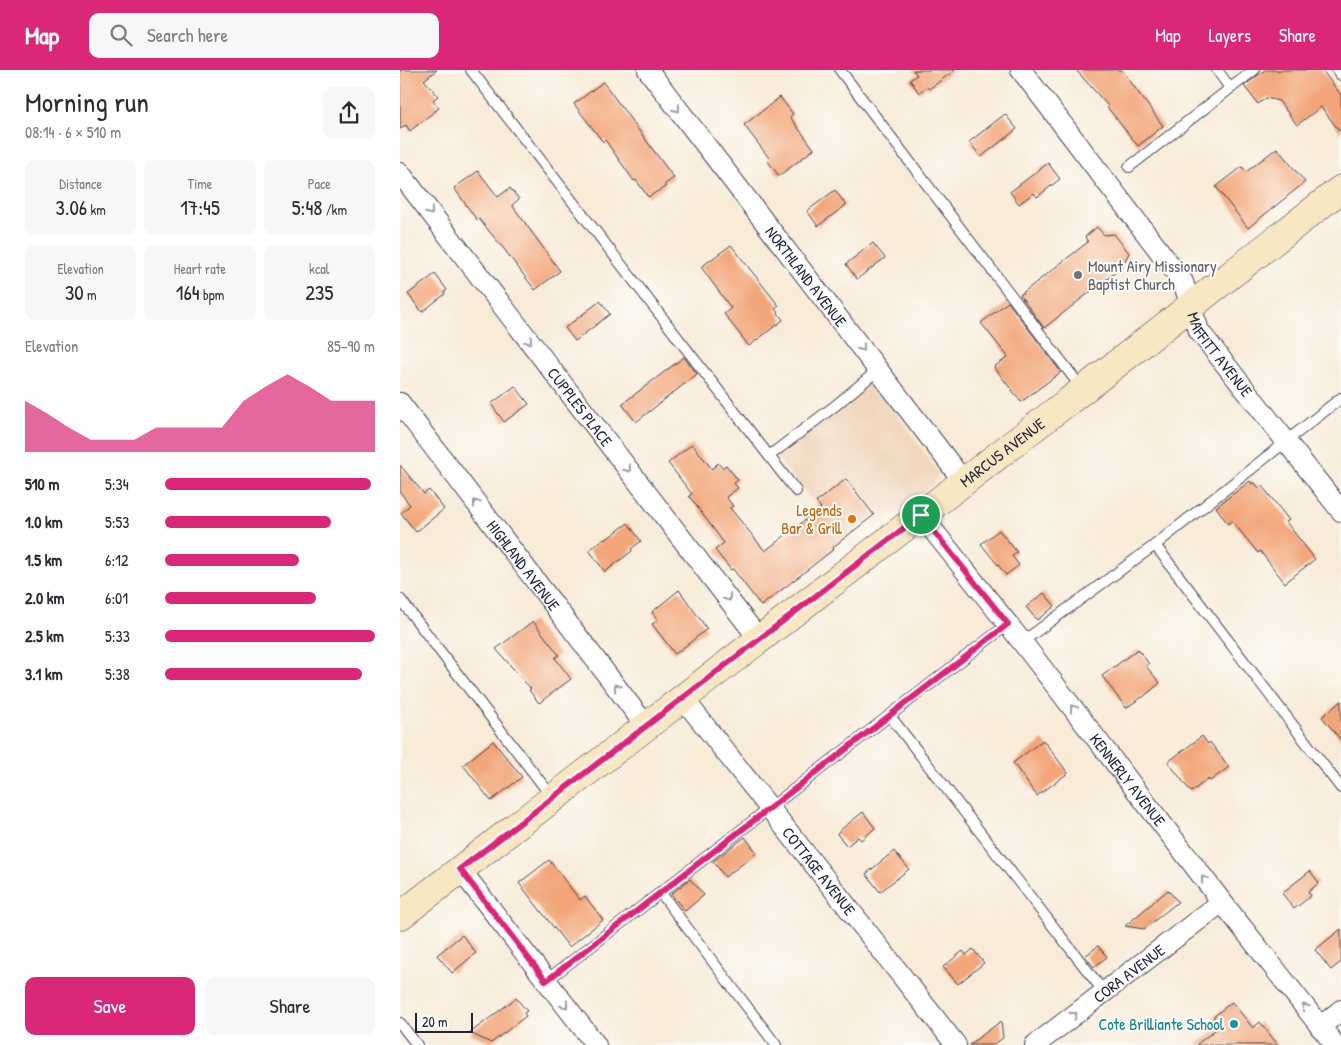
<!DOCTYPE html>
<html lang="en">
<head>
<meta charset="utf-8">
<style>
	:root { --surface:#fff; --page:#f7f7f7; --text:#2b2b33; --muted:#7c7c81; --accent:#db2777 }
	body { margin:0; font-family:"Patrick Hand",sans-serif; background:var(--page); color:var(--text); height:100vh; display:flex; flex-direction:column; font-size:19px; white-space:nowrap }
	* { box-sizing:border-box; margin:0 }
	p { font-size:16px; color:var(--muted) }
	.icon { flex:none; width:28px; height:28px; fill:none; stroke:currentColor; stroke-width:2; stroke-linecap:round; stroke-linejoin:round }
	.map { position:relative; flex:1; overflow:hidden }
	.panel { display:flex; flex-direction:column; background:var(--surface); width:400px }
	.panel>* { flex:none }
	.scale { position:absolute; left:15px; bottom:12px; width:58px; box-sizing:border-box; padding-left:5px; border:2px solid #22223b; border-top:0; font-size:14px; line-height:18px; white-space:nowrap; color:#22223b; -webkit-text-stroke:4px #fdfcf7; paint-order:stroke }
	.pin { position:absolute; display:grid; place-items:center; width:42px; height:42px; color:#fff; margin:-21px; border:2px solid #fff; border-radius:50%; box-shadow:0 1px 5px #0007 }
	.round { display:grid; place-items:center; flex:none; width:52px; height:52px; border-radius:10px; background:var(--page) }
	.overview { display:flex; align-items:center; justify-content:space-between; height:85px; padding:0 25px }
	h1 { font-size:28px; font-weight:600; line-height:38px }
	.metrics { display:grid; grid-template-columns:repeat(3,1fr); gap:8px; height:85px; padding:5px 25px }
	.metrics div { display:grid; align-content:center; border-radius:10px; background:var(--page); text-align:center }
	.metrics b { font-size:21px; font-weight:600 }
	.metrics small { font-size:14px; font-weight:400 }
	.metrics p { font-size:14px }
	.chart { height:140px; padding:10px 25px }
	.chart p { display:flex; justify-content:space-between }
	.chart svg { width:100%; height:90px; margin-top:5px; fill:var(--accent); opacity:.7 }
	.primary-button { display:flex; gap:10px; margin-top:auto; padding:10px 25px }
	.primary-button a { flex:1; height:58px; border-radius:10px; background:var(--accent); color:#fff; font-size:20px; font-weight:600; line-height:58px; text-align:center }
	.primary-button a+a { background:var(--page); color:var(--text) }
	ul { padding:0 25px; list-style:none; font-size:16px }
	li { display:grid; grid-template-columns:80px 60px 1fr; align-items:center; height:38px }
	li i { height:12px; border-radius:6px; background:var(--accent) }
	header { display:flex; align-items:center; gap:30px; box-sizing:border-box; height:70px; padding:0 25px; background:var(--accent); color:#fff }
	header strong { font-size:24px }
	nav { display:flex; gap:28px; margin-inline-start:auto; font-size:18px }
	.search { width:350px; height:45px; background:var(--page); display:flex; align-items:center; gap:12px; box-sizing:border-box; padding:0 18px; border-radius:10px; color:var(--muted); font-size:19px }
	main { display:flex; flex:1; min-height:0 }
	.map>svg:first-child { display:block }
	.built { fill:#f0d6bc }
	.building { fill:#f2a578 }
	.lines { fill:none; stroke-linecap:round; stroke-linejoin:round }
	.lane-casing { stroke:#424053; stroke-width:12 }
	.street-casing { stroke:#424053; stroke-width:22 }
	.secondary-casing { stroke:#424053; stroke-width:29 }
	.lane { stroke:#fff; stroke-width:10 }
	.street { stroke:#fff; stroke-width:20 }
	.secondary { stroke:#f7e8c3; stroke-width:28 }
	.oneway { stroke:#9c9ca7 }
	.route-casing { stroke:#fff; stroke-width:10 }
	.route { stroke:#db2777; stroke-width:6 }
	.worship-dot { fill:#6b7280; stroke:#fdfcf7; stroke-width:2 }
	.food-dot { fill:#e8710a; stroke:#fdfcf7; stroke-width:2 }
	.culture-dot { fill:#0f9aa8; stroke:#fdfcf7; stroke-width:2 }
	.labels { text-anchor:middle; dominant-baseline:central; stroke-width:4; stroke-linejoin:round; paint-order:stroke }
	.worship-label { font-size:16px; fill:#5b616d; stroke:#fdfcf7; text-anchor:start }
	.street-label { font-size:16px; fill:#22223b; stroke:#fdfcf7 }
	.food-label { font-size:16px; fill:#c56008; stroke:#fdfcf7; text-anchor:end }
	.culture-label { font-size:16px; fill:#0d838f; stroke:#fdfcf7; text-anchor:end }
</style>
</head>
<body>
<header>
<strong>Map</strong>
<div class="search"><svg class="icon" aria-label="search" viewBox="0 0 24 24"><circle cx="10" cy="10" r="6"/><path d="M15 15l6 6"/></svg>Search here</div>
<nav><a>Map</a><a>Layers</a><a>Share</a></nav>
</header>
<main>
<section class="panel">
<div class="overview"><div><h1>Morning run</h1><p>08:14 · 6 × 510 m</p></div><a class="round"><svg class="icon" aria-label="share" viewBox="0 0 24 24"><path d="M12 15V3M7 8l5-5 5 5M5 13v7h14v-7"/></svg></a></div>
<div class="metrics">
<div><p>Distance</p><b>3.06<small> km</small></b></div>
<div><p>Time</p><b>17:45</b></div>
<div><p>Pace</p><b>5:48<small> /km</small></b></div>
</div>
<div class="metrics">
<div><p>Elevation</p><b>30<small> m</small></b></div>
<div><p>Heart rate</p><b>164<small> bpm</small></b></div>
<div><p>kcal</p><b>235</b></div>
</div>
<div class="chart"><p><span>Elevation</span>85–90 m</p>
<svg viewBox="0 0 160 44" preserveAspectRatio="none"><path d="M0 44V19L10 25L20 32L30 38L40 38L50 38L60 32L70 32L80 32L90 32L100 19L110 12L120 6L130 12L140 19L150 19L160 19V44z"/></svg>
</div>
<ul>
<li><b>510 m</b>5:34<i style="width:98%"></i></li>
<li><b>1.0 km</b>5:53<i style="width:79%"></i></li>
<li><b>1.5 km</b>6:12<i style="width:64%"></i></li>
<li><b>2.0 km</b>6:01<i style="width:72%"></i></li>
<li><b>2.5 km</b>5:33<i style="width:100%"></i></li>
<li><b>3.1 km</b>5:38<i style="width:94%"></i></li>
</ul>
<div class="primary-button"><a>Save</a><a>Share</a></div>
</section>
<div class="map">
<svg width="941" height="975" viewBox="0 0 941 975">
	<rect width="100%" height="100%" fill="#fdfcf7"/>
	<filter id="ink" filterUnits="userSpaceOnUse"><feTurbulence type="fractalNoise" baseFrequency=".02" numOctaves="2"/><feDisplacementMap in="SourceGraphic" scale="10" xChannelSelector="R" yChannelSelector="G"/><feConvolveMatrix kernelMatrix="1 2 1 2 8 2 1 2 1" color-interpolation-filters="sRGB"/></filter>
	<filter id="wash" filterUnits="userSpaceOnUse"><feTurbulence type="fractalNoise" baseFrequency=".0096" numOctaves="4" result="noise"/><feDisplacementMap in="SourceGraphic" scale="20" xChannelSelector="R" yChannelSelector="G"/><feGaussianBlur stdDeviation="1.12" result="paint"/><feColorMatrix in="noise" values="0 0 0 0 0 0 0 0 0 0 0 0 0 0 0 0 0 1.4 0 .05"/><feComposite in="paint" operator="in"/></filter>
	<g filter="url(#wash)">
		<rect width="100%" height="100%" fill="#f8ebd8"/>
		<path class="built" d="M473 310 536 399 538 405 535 413 450 478 376 386Z"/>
		<g id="blocks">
			<g class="building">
				<path d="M0 0H37L24 10 38 26 33 30 39 38 10 61 6 55 0 59Z"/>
				<path d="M513 0H555L529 19 527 17 519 23 510 10 517 5Z"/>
				<path d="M676 0H722L763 56 738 76 707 37 708 36Z"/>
				<path d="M865 0H922L941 25V63L921 37 897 55 879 31 866 28 858 34 844 16Z"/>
				<path d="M203 12 274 108 265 114V117L248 127 236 110 234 111 205 70 203 72 174 34Z"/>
				<path d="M380 27 393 44 390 47 414 79 379 106 367 90 369 88 344 55Z"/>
				<path d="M605 44 617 59 581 87 569 72Z"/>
				<path d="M877 78 905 112 848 158 816 117 842 97 846 102Z"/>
				<path d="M648 93 660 109 637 127 634 123 619 134 610 122Z"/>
				<path d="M78 101 98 127 110 118 119 129 112 135 160 201 135 220 104 179 79 149 77 150 54 118Z"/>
				<path d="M435 120 446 135 418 156 407 141Z"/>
				<path d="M697 157 704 165 714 164 729 183 721 198 644 258 620 225 688 172 685 167Z"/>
				<path d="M473 173 485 188 457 209 446 194Z"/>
				<path d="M331 175 379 236 375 239 383 250 349 276 324 244 331 238 301 197Z"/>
				<path d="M35 204 47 220 44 222 45 224 22 242 8 224Z"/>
				<path d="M200 231 210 244 175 271 165 258Z"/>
				<path d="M608 232 661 302 621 332 594 297 608 287 581 253Z"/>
				<path d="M284 287 297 304 236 352 222 334Z"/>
				<path d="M115 316 129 334 104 352 91 334Z"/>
				<path d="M292 374 312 399 318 393 322 398 326 395 338 410 334 413 338 418 326 427 333 436 330 438 365 481 421 438 416 432 446 409 474 445 433 477 434 479 361 536 333 499 331 500 315 480 324 473 289 426 292 424 268 393Z"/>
				<path d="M0 395 24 424 29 420 44 439 16 462 1 443 10 435 0 422Z"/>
				<path d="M850 411 852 414 854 412 859 418 862 416 889 450 886 452 915 489 885 513 860 481 858 483 832 451 828 454 816 437Z"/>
				<path d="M228 453 241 471 231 479 232 481 205 502 189 480 204 469 205 470Z"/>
				<path d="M599 460 617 482 612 486 619 495 606 505 581 474Z"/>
				<path d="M279 520 307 559 275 584 252 554 258 550 252 542Z"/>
				<path d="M644 523 655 536 637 550 626 537Z"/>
				<path d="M133 551 159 585 155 588 171 609 139 633 129 620 131 619 96 579Z"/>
				<path d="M738 579 749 594 746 596 760 613 742 628V627L726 638 702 606Z"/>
				<path d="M941 631V670L922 647Z"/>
				<path d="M802 666 808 674 810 672 829 697 810 711 808 709 791 722 768 692Z"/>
				<path d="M643 670 668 703 637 726 613 693Z"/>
				<path d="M93 671 122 707 91 731 63 695Z"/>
				<path d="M463 742 475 758 461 770 458 767 447 776 437 764 438 762Z"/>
				<path d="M345 767 357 783 325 807 313 791Z"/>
				<path d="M494 781 509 799 480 822 466 804Z"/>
				<path d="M149 790 180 830 185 826 203 850 169 877 119 813Z"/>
				<path d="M910 801 919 813 908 822 911 826 894 839 882 823Z"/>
				<path d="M290 809 304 825 285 841 271 824Z"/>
				<path d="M768 820 778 832 744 859 725 856Z"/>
				<path d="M941 859V892L931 900 915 880Z"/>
				<path d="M62 865 76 883 52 903 37 885Z"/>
				<path d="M698 876 707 887 694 897 685 886Z"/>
				<path d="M573 879 584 893 558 914 543 897 563 881 566 885Z"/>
				<path d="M116 928 127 941 124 943 126 946 91 973 70 963Z"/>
				<path d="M832 932 853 958 860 952 878 975H796L820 956 813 947Z"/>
				<path d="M601 951 603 968 593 975H569Z"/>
			</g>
		</g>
	</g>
	<g filter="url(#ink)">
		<use href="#blocks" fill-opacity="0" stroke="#424053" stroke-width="1"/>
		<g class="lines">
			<g class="lane-casing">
				<g id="lane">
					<path d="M71 0 396 421"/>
					<path d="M440 0 683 320"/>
					<path d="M817 0 830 18"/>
					<path d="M937 0 941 5"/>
					<path d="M729 97 854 0"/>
					<path d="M369 386 436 335 478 300"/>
					<path d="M755 475 941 718"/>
					<path d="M0 529 152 727"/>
					<path d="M622 572 755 475 941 328"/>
					<path d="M490 646 704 922"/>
					<path d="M260 822 376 975"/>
					<path d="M146 911 608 554"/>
					<path d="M0 953 17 975"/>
				</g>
			</g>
			<g class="street-casing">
				<g id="street">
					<path id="s1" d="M248 0 564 412"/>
					<path id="s2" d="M621 0 783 212 799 261 941 441"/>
					<path id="s3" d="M0 103 359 569"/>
					<path id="s4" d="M0 333 246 656"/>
					<path id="s5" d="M521 445 622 572 822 832 935 975"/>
					<path id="s6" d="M283 628 556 975"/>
					<path d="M60 799 196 975"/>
					<path d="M920 957 941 940"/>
					<path id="s7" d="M635 975 822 832"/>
				</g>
			</g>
			<g class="secondary-casing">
				<g id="secondary">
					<path id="s8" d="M0 846 683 320 941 119"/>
				</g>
			</g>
			<use href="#lane" class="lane"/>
			<use href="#street" class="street"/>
			<use href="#secondary" class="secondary"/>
		</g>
		<defs><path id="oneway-chevron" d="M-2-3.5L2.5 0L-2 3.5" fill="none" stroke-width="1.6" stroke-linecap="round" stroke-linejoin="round" transform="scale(1.25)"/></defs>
		<g class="oneway">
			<use href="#oneway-chevron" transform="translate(277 39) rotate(52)"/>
			<use href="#oneway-chevron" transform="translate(30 142) rotate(52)"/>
			<use href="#oneway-chevron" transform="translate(129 271) rotate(52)"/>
			<use href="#oneway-chevron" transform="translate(462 278) rotate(52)"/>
			<use href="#oneway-chevron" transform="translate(228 399) rotate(52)"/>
			<use href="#oneway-chevron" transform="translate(76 433) rotate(-127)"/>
			<use href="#oneway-chevron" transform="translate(328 528) rotate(52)"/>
			<use href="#oneway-chevron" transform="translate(217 617) rotate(-127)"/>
			<use href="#oneway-chevron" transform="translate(673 638) rotate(-127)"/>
			<use href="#oneway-chevron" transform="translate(804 809) rotate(-127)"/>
			<use href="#oneway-chevron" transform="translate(165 935) rotate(52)"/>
			<use href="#oneway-chevron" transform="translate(905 937) rotate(-129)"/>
			<use href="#oneway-chevron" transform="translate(674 945) rotate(-37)"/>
		</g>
	</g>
	<g class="lines" filter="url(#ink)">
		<g class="route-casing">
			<path id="route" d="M521 445 608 554 146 911 60 799Z"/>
		</g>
		<use href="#route" class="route"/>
	</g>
	<circle class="worship-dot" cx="678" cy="205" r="5"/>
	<circle class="food-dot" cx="452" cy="449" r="5"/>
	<circle class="culture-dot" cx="834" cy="954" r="5"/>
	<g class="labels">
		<g class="worship-label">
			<text x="688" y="196">Mount Airy Missionary<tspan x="688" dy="18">Baptist Church</tspan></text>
		</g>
		<g class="street-label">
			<text stroke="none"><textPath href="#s1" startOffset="260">NORTHLAND AVENUE</textPath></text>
			<text stroke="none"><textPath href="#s2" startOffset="349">MAFFITT AVENUE</textPath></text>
			<text stroke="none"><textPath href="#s3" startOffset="295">CUPPLES PLACE</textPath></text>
			<text stroke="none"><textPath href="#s8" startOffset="760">MARCUS AVENUE</textPath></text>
			<text stroke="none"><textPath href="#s4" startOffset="204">HIGHLAND AVENUE</textPath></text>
			<text stroke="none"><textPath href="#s5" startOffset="336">KENNERLY AVENUE</textPath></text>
			<text stroke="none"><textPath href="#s6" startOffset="220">COTTAGE AVENUE</textPath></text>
			<text stroke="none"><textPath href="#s7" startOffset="118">CORA AVENUE</textPath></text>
		</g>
		<g class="food-label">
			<text x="442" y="440">Legends<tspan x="442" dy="18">Bar &amp; Grill</tspan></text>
		</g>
		<g class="culture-label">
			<text x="824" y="954">Cote Brilliante School</text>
		</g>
	</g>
</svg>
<div class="scale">20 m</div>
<div class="pin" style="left:521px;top:445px;background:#1e9e55"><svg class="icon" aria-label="arrive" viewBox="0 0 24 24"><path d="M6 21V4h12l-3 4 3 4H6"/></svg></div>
</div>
</main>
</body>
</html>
